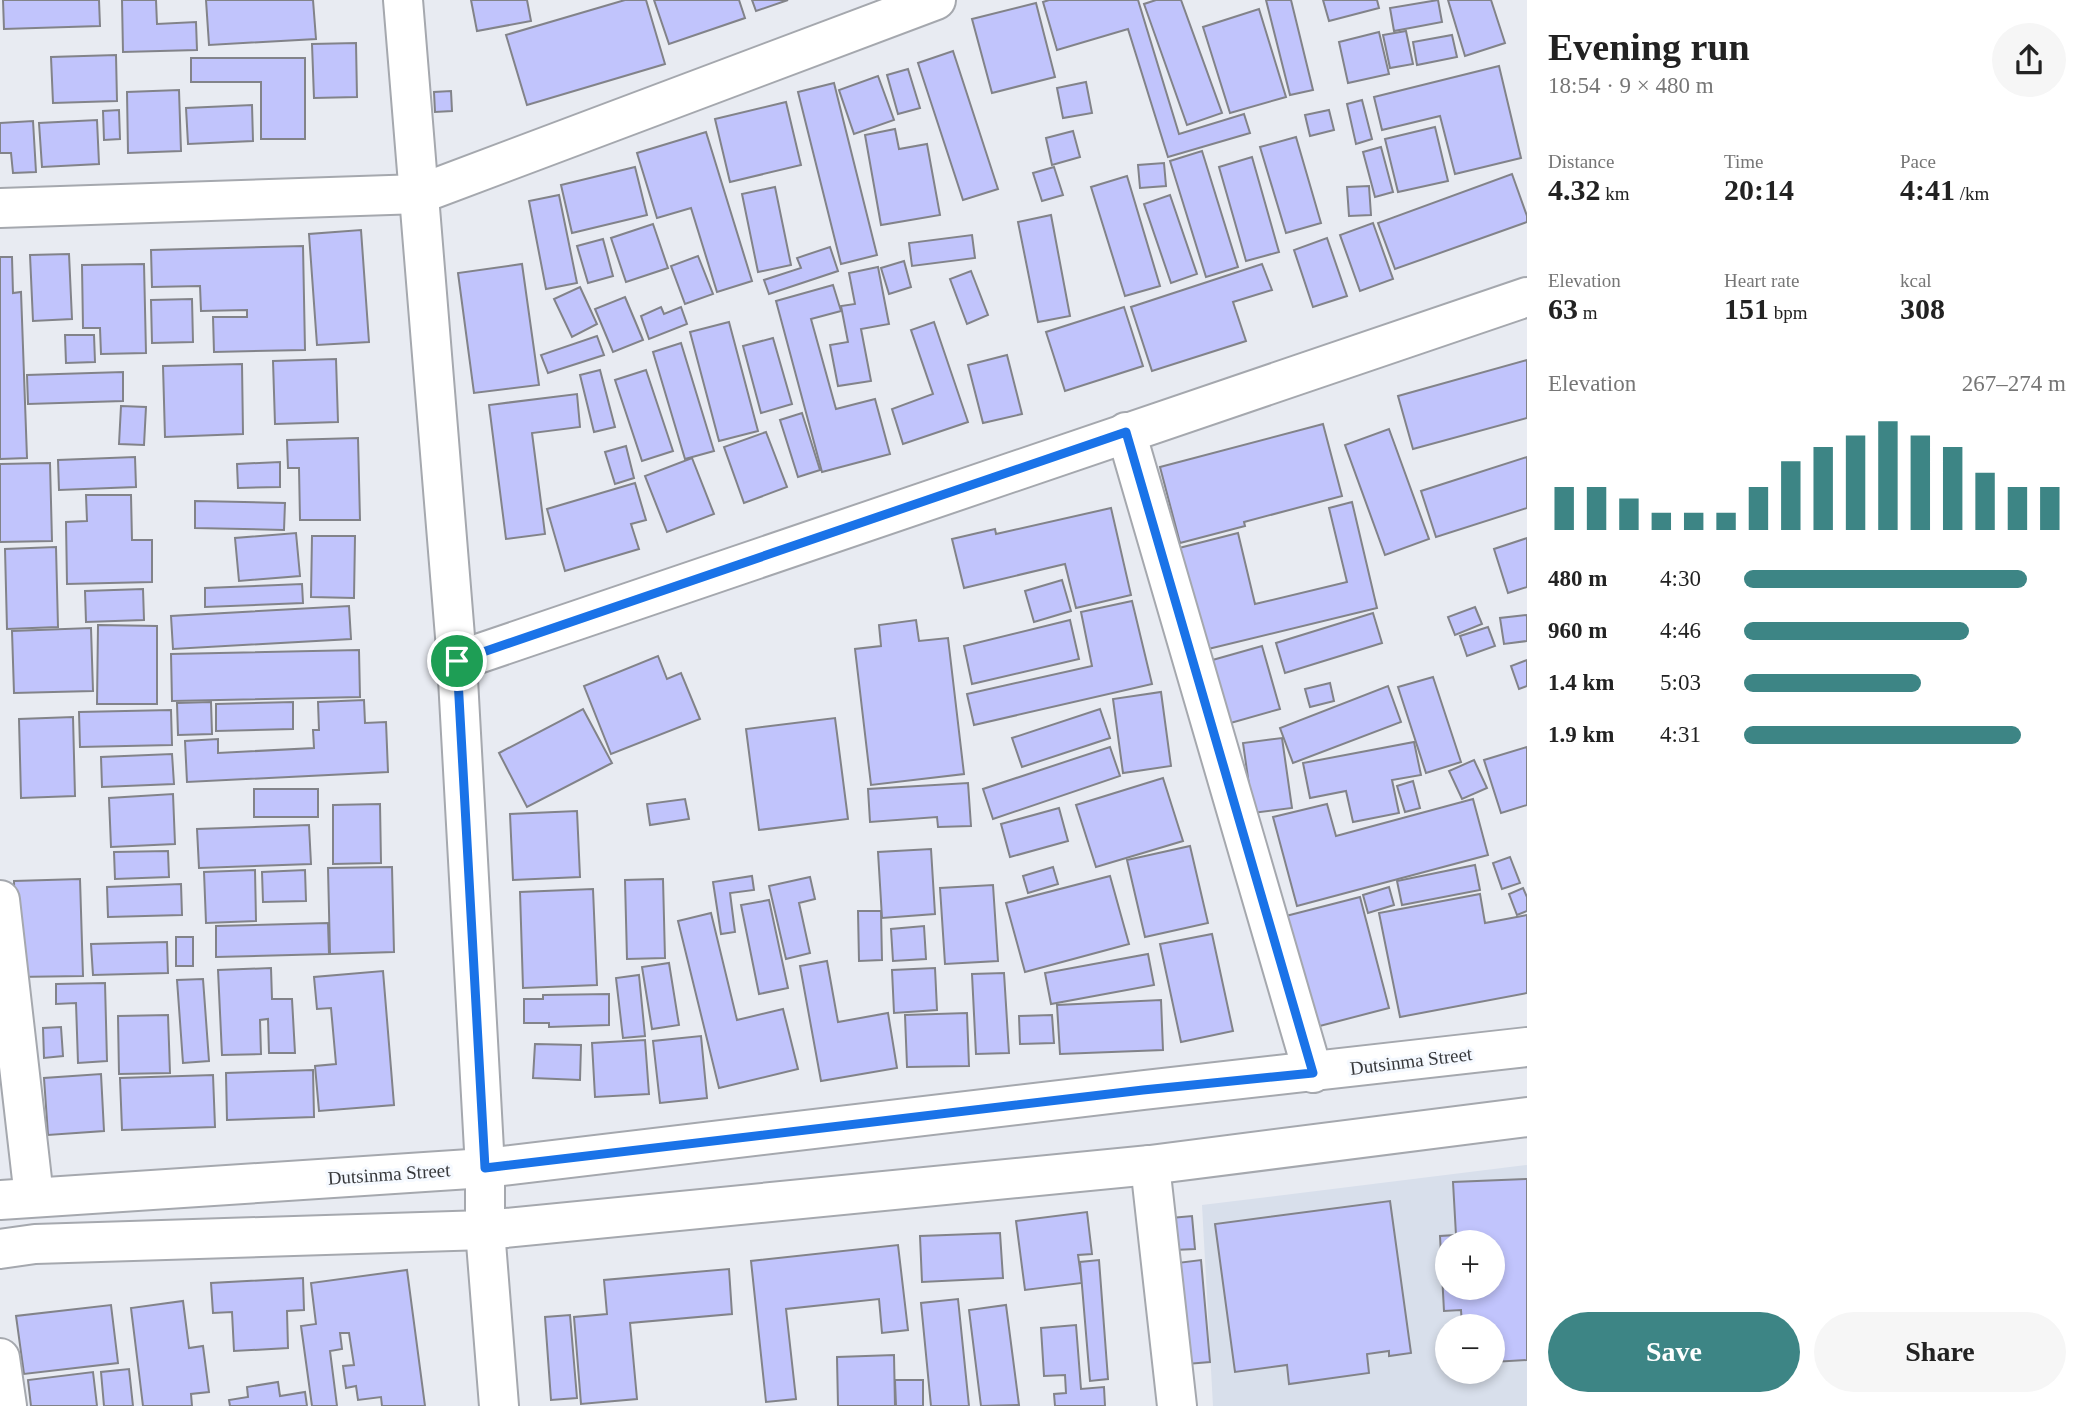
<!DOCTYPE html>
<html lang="en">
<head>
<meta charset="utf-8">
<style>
	:root { --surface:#fff; --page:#f6f6f6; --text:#222; --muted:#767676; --accent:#3d8585 }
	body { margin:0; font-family:Georgia,serif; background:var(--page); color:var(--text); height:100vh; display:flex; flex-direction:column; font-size:26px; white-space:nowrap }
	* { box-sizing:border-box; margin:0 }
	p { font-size:23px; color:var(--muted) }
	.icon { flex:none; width:38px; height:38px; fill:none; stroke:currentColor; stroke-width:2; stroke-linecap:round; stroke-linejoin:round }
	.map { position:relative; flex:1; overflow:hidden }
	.drawer { display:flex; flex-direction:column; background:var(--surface); width:560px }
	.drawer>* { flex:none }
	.tools { position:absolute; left:1435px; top:1230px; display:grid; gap:14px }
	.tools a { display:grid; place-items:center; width:70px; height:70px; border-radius:50%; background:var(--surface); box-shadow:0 4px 10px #0003; font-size:35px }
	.pin { position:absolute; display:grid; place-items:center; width:60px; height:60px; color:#fff; margin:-30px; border:4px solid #fff; border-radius:50%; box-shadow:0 2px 7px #0007 }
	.round { display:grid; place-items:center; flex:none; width:74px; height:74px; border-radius:37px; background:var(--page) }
	.head { display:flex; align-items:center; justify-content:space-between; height:119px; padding:0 21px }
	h1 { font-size:38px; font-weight:700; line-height:52px }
	.metrics { display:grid; grid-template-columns:repeat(3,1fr); gap:10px; height:119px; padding:7px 21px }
	.metrics div { display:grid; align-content:center }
	.metrics b { font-size:30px; font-weight:700 }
	.metrics small { font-size:19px; font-weight:400 }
	.metrics p { font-size:19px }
	.chart { height:196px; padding:14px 21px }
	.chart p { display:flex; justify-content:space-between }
	.chart svg { width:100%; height:126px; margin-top:7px; stroke:var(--accent); stroke-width:6 }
	.cta { display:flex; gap:14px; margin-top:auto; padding:14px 21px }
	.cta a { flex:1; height:80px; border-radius:42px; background:var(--accent); color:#fff; font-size:28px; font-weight:700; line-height:80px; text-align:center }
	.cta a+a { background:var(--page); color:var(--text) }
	ul { padding:0 21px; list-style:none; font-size:23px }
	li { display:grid; grid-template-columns:112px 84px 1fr; align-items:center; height:52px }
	li i { height:18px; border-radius:9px; background:var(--accent) }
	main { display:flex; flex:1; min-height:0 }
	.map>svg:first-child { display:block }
	.built { fill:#d8dfeb; fill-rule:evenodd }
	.building { fill:#c1c4fc; stroke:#828389; stroke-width:2; fill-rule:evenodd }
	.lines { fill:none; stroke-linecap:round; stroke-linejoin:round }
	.minor-casing { stroke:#a5a8ae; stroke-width:42 }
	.minor { stroke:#fff; stroke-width:38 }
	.route-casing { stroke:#fff; stroke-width:14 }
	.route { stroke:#1a73e8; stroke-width:9 }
	.labels { text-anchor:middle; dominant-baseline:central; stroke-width:6; stroke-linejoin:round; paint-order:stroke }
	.street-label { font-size:19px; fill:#37383b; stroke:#f5f9ff }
</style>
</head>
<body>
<main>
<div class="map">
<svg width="1527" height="1406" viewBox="0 0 1527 1406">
	<rect width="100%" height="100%" fill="#e8ebf2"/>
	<path class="built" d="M1527 1165V1406H1213L1202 1205ZM1447 1242H1493V1288H1447ZM1447 1326H1493V1372H1447Z"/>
	<g class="building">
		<path d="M3 0H99L100 26 4 29Z"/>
		<path d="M122 0H156L157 24 196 22 197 50 123 52Z"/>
		<path d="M206 0H313L316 39 209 45Z"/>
		<path d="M471 0H527L531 21 477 31Z"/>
		<path d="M625 0H646L665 64 527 105 506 35Z"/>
		<path d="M654 0H739L745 18 669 44Z"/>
		<path d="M752 0H788L756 11Z"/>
		<path d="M1049 0H1138L1179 134 1244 114 1250 133 1168 157 1128 29 1057 50 1043 2Z"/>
		<path d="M1156 0H1181L1222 113 1187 125 1144 4Z"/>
		<path d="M1266 0H1291L1313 90 1290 95Z"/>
		<path d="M1323 0H1377L1379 8 1329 21Z"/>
		<path d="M1438 0 1442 22 1394 31 1390 8Z"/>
		<path d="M1448 0H1491L1505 43 1465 56Z"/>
		<path d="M1036 3 1055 77 992 93 972 19Z"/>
		<path d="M1259 9 1286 97 1230 113 1203 27Z"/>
		<path d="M1406 31 1413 64 1390 68 1383 35Z"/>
		<path d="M1379 32 1389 74 1348 83 1339 42Z"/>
		<path d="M1452 35 1457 57 1417 65 1413 42Z"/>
		<path d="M356 43 357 97 314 98 312 44Z"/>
		<path d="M953 51 998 189 963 200 918 63Z"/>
		<path d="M116 55 117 101 53 103 51 57Z"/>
		<path d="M191 58H305V139H261V82H191Z"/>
		<path d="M1499 66 1521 158 1455 174 1440 116 1382 130 1374 97Z"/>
		<path d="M908 69 920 108 898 114 887 75Z"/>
		<path d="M878 76 894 120 854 134 839 90Z"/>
		<path d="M1086 82 1092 113 1063 118 1057 88Z"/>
		<path d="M834 83 877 255 841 264 798 92Z"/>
		<path d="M179 90 181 151 128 153 127 92Z"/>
		<path d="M451 91 452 111 435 112 434 92Z"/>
		<path d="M1362 100 1372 139 1356 144 1347 104Z"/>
		<path d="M786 102 801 165 730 182 715 119Z"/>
		<path d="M252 105 253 141 188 144 186 108Z"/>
		<path d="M119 110 120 139 104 140 103 111Z"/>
		<path d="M1329 110 1334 130 1310 136 1305 115Z"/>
		<path d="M97 120 99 164 42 167 39 123Z"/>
		<path d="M33 121 36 172 13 173 11 153H0V123Z"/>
		<path d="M1435 127 1448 181 1398 192 1385 139Z"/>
		<path d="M895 129 899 149 927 144 940 215 881 225 865 135Z"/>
		<path d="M1073 131 1080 157 1052 165 1046 138Z"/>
		<path d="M706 132 752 281 717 292 691 208 657 218 637 153Z"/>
		<path d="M1296 137 1321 223 1286 233 1260 147Z"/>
		<path d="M1381 147 1393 192 1375 197 1363 152Z"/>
		<path d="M1202 151 1238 267 1206 277 1170 161Z"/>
		<path d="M1252 157 1279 252 1246 261 1219 167Z"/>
		<path d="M1164 163 1166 186 1140 188 1138 165Z"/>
		<path d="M635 167 647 215 572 233 561 185Z"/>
		<path d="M1054 167 1063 195 1042 201 1033 173Z"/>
		<path d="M1512 174 1527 216V222L1395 269 1378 223Z"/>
		<path d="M1127 176 1160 286 1125 296 1091 187Z"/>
		<path d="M1369 186 1371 215 1349 216 1347 187Z"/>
		<path d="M775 187 791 265 758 272 742 194Z"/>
		<path d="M559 195 577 283 546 289 529 201Z"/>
		<path d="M1170 195 1197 274 1171 283 1144 204Z"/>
		<path d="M1051 215 1070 316 1038 322 1018 222Z"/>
		<path d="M1373 223 1393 279 1360 291 1340 235Z"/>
		<path d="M653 224 668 268 626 282 611 238Z"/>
		<path d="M361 230 369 342 317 345 309 234Z"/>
		<path d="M972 235 975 258 912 266 909 243Z"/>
		<path d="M1327 238 1347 296 1313 307 1294 250Z"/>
		<path d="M603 239 613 276 588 283 577 246Z"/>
		<path d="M303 246 305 350 214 352 213 317H247V310L201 311 200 286 152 287 151 250Z"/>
		<path d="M830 247 838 271 769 294 764 280 801 268 797 258Z"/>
		<path d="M69 254 72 319 33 321 30 255Z"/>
		<path d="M698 256 713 294 685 304 671 266Z"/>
		<path d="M0 257H12L13 293 21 292 27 458 0 459Z"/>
		<path d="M904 261 911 287 889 294 881 268Z"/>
		<path d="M144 264 146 353 101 354 100 328H83L82 265Z"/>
		<path d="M522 264 539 385 474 393 458 273Z"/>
		<path d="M1262 264 1272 290 1233 302 1246 341 1152 371 1131 307Z"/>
		<path d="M878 267 889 324 861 329 871 381 838 386 830 345 848 342 841 306 855 304 849 273Z"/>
		<path d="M971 271 988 315 967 324 950 279Z"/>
		<path d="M833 285 841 311 811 319 836 409 875 399 890 454 822 472 776 301Z"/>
		<path d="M580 287 597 324 572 337 554 299Z"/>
		<path d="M625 297 643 340 613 352 595 309Z"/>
		<path d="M192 299 193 342 152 343 151 300Z"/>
		<path d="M661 307 664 314 681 307 687 324 649 339 641 316Z"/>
		<path d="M1124 307 1143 366 1065 391 1046 332Z"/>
		<path d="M729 322 758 431 719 441 690 332Z"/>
		<path d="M934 322 968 422 903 444 892 409 933 394 911 330Z"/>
		<path d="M65 335H94L95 362 66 363Z"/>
		<path d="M597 336 604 355 548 373 541 355Z"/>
		<path d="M773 338 792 404 761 413 743 346Z"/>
		<path d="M681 343 714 451 685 459 653 352Z"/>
		<path d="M1007 355 1022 414 983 423 968 365Z"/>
		<path d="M336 359 338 422 275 424 273 361Z"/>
		<path d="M1527 360V418L1413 449 1398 396Z"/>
		<path d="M242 364 243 434 165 437 163 366Z"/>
		<path d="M600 370 615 427 594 432 580 375Z"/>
		<path d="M646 370 673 451 642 461 615 380Z"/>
		<path d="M123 372V401L28 404 27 375Z"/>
		<path d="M577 394 580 427 532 433 545 534 506 539 489 405Z"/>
		<path d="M121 406 146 407 144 445 119 444Z"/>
		<path d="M802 413 820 470 798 477 780 420Z"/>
		<path d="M1323 424 1342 496 1244 522 1245 526 1180 543 1160 467Z"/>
		<path d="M1389 429 1429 539 1385 555 1345 445Z"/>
		<path d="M766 432 787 487 744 503 724 447Z"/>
		<path d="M358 438 360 520H300L299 468H288L287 440Z"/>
		<path d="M626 446 634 478 615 484 605 452Z"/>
		<path d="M135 457 136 487 59 490 58 460Z"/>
		<path d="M1527 457V508L1436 537 1421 491Z"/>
		<path d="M692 458 714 514 667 532 645 476Z"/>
		<path d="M280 462V487L238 488 237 464Z"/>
		<path d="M50 463 52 541 0 542V464Z"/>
		<path d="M635 483 646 520 631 524 639 549 565 571 547 509Z"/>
		<path d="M86 495H131L132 540H152V582L67 584 66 522 87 521Z"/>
		<path d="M195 501 285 503 284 530 195 528Z"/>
		<path d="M1352 502 1377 608 1204 650 1179 548 1238 533 1255 604 1347 582 1329 508Z"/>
		<path d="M1111 508 1131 595 1076 608 1065 564 964 588 952 539 995 529 996 534Z"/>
		<path d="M296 533 300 576 239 581 235 538Z"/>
		<path d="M312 536H355L354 598 311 597Z"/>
		<path d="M1527 538V587L1508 593 1494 549Z"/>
		<path d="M56 547 58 627 7 629 5 549Z"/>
		<path d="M1062 580 1071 611 1034 622 1025 591Z"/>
		<path d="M302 584 303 603 205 607V588Z"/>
		<path d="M143 589 144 620 86 622 85 591Z"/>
		<path d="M1132 601 1152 684 974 725 967 694 1092 666 1081 612Z"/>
		<path d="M349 606 351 639 173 649 171 616Z"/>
		<path d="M1475 607 1482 624 1455 635 1448 617Z"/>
		<path d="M1373 613 1382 643 1285 673 1276 643Z"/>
		<path d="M1527 615V641L1504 644 1500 618Z"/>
		<path d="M916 620 919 641 948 638 964 774 871 785 855 649 881 646 879 625Z"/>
		<path d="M1070 620 1079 659 972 684 964 646Z"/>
		<path d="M98 625 157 626V704H97Z"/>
		<path d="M1488 627 1495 646 1467 656 1460 636Z"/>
		<path d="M91 628 93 691 14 693 12 631Z"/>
		<path d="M1262 646 1280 709 1227 724 1209 661Z"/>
		<path d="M359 650 360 697 172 701 171 654Z"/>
		<path d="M658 656 667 679 681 673 700 719 611 754 584 686Z"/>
		<path d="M1527 660V686L1519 689 1511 666Z"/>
		<path d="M1433 677 1461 762 1426 773 1398 687Z"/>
		<path d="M1330 683 1334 701 1310 707 1305 689Z"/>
		<path d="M1388 686 1401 722 1293 763 1280 728Z"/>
		<path d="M1161 692 1171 766 1123 773 1113 699Z"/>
		<path d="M364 700 365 723 386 722 388 772 187 782 185 741 218 739V753L314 748 313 730H319L318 702Z"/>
		<path d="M211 702 212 734 178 735 177 703Z"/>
		<path d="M293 702V729L216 731V704Z"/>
		<path d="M583 709 612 763 527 807 499 753Z"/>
		<path d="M1100 709 1110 738 1022 767 1012 738Z"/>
		<path d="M171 710 172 745 80 747 79 712Z"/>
		<path d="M73 717 75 796 21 798 19 719Z"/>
		<path d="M835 718 848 819 759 830 746 729Z"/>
		<path d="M1282 738 1292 808 1253 813 1243 743Z"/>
		<path d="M1414 742 1421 775 1392 780 1399 813 1353 822 1346 791 1310 798 1303 763Z"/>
		<path d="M1110 747 1120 776 993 819 983 789Z"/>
		<path d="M1527 747V805L1501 813 1484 760Z"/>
		<path d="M172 754 174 784 102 787 101 757Z"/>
		<path d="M1474 760 1487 788 1462 799 1449 771Z"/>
		<path d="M1163 778 1183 841 1096 867 1076 805Z"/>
		<path d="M1413 781 1420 808 1405 812 1397 786Z"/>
		<path d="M968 783 971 826 938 827 937 817 870 822 868 789Z"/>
		<rect x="254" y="789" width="64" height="28"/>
		<path d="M173 794 175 844 111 847 109 798Z"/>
		<path d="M685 799 689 819 650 825 647 804Z"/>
		<path d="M1473 799 1488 855 1297 906 1273 817 1327 804 1336 836Z"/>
		<path d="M380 804 381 863 333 864V805Z"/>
		<path d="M1059 808 1068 841 1010 857 1001 824Z"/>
		<path d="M577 811 580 877 513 880 510 814Z"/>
		<path d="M309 825 311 864 199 868 197 829Z"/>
		<path d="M1190 846 1208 923 1145 937 1127 860Z"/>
		<path d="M931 849 935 914 882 918 878 852Z"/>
		<path d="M168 851 169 877 115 879 114 852Z"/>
		<path d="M1510 857 1520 883 1502 889 1493 863Z"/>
		<path d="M1475 865 1480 890 1402 905 1397 881Z"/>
		<path d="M392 867 394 952 330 954 328 868Z"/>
		<path d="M1053 867 1058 884 1028 893 1023 876Z"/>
		<path d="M255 870 256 921 206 923 204 872Z"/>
		<path d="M305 870 306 901 263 902 262 872Z"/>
		<path d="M752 876 754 890 730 893 735 932 721 934 713 882Z"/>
		<path d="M1110 876 1129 944 1025 972 1006 903Z"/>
		<path d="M810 877 815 899 799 903 810 953 786 959 769 886Z"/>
		<path d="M80 879 83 976 16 977 14 881Z"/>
		<path d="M663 879 665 958 627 959 625 880Z"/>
		<path d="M181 884 182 915 108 917 107 887Z"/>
		<path d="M993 885 998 961 945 964 940 888Z"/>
		<path d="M1389 887 1394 905 1368 913 1363 895Z"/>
		<path d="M1523 888 1527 897V911L1517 915 1509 894Z"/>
		<path d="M593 889 597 985 523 988 520 892Z"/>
		<path d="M1480 894 1485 923 1527 915V993L1400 1017 1379 913Z"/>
		<path d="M1360 897 1389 1008 1312 1028 1282 917Z"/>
		<path d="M769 900 788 988 759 994 741 905Z"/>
		<path d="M858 911H881L882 960 859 961Z"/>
		<path d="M711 913 737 1020 783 1009 798 1069 719 1088 678 921Z"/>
		<path d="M328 923 329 954 216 957V926Z"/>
		<path d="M924 926 926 959 893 961 891 929Z"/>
		<path d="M1212 934 1233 1031 1181 1042 1160 944Z"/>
		<rect x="176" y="937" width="17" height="29"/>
		<path d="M167 942 168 973 93 975 91 944Z"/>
		<path d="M1148 954 1154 985 1051 1004 1045 973Z"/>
		<path d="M827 961 838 1022 888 1013 897 1068 821 1081 800 966Z"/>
		<path d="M669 963 679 1025 652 1029 642 967Z"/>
		<path d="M271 968 272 999H292L295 1053H269L268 1019 260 1020 261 1054 222 1055 218 970Z"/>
		<path d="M935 968 937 1010 894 1013 892 970Z"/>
		<path d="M383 971 394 1105 319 1111 315 1066 336 1064 331 1008 317 1009 314 977Z"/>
		<path d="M1004 973 1009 1053 976 1054 972 974Z"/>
		<path d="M639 975 645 1036 623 1038 616 978Z"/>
		<path d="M203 979 209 1061 183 1063 177 980Z"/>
		<path d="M105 983 107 1061 78 1063 76 1003 56 1004V984Z"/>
		<path d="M609 994V1025L549 1027V1023H524V999H543V995Z"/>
		<path d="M1161 1000 1163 1050 1060 1054 1057 1005Z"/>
		<path d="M967 1013 969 1066 907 1067 905 1015Z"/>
		<path d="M168 1015 170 1073 119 1074 118 1016Z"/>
		<path d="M1052 1015 1054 1043 1020 1044 1019 1016Z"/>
		<path d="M61 1027 63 1056 44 1058 43 1028Z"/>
		<path d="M701 1036 707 1098 660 1103 653 1041Z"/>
		<path d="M645 1040 649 1094 595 1097 592 1043Z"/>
		<path d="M535 1044 581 1045 580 1080 533 1078Z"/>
		<path d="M313 1070 314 1117 227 1120 226 1073Z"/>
		<path d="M101 1074 104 1131 48 1135 44 1078Z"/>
		<path d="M213 1075 215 1127 122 1130 120 1078Z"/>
		<path d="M1527 1179V1360L1493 1362V1326H1462L1461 1310 1444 1311 1440 1236 1456 1235 1453 1182ZM1447 1242H1493V1288H1447Z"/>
		<path d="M1390 1201 1411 1353 1389 1356V1351L1367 1354 1369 1373 1289 1384 1287 1365 1235 1372 1215 1224Z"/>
		<path d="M1087 1212 1092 1254 1078 1255 1082 1283 1025 1290 1016 1221Z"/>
		<path d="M1192 1216 1195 1249 1174 1250 1171 1218Z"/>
		<path d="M1000 1233 1003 1278 922 1282 920 1236Z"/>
		<path d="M898 1245 908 1330 882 1333 879 1299 786 1309 796 1399 766 1402 751 1261Z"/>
		<path d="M1099 1260 1108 1379 1090 1381 1080 1262Z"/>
		<path d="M1201 1260 1210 1362 1187 1364 1177 1263Z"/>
		<path d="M729 1269 732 1314 630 1323 637 1399 581 1404 574 1317 607 1314 604 1280Z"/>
		<path d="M407 1270 425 1406H382L381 1397 358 1400 356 1386 346 1388 343 1366 354 1365 349 1333H340L342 1349 330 1351 337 1406H312L301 1326 316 1324 311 1283Z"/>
		<path d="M303 1278 304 1310 287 1311 288 1348 234 1351 232 1312 213 1313 211 1283Z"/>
		<path d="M958 1299 969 1406H931L921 1303Z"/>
		<path d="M183 1301 189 1348 203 1346 209 1392 191 1394 192 1406H143L131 1308Z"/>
		<path d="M111 1305 118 1363 24 1374 16 1316Z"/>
		<path d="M1006 1305 1019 1405 981 1406 969 1310Z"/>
		<path d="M570 1315 577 1398 551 1400 545 1317Z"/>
		<path d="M1076 1325 1081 1389 1104 1387 1105 1406H1055L1054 1394 1066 1393 1065 1375 1044 1376 1041 1328Z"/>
		<path d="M894 1355 895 1406H838L837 1357Z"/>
		<path d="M129 1369 133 1406H104L101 1372Z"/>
		<path d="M93 1372 97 1406H31L28 1380Z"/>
		<path d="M895 1380H923V1406H896Z"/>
		<path d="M278 1382 280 1396 305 1392 307 1406H230L229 1400 248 1397 247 1387Z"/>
	</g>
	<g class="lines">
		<g class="minor-casing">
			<g id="minor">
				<path d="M403 0 457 661 485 1168V1230L499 1406"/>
				<path d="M0 208 420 194 936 0"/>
				<path d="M1126 432 1313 1073"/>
				<path d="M457 661 1527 297"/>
				<path d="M0 900 34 1197"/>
				<path d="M1150 1165 1177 1406"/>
				<path d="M0 1200 485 1168 1144 1090 1527 1047"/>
				<path d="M0 1249 35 1244 485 1230 1150 1165 1527 1117"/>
				<path d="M0 1358 7 1406"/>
			</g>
		</g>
		<use href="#minor" class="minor"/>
	</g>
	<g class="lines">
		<g class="route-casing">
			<path id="route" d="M1126 432 1313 1073 1143 1090 485 1168 457 661Z"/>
		</g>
		<use href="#route" class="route"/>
	</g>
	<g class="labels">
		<g class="street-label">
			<text transform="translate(1411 1061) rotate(-7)">Dutsinma Street</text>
			<text transform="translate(389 1174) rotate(-4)">Dutsinma Street</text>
		</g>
	</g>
</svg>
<div class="tools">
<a>+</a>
<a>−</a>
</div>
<div class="pin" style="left:457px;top:661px;background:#1e9e55"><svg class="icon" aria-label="arrive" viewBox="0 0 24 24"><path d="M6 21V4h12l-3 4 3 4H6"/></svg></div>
</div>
<section class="drawer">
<div class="head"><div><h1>Evening run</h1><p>18:54 · 9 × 480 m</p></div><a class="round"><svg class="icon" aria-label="share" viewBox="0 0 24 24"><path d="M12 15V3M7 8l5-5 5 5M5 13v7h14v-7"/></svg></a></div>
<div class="metrics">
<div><p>Distance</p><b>4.32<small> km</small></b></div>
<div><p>Time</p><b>20:14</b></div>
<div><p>Pace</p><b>4:41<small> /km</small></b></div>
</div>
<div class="metrics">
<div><p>Elevation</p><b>63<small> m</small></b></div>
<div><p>Heart rate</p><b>151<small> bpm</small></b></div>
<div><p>kcal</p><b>308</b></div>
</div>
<div class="chart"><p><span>Elevation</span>267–274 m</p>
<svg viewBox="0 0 160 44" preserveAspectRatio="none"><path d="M5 44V29M15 44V29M25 44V33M35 44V38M45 44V38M55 44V38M65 44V29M75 44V20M85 44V15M95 44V11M105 44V6M115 44V11M125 44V15M135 44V24M145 44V29M155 44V29"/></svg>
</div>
<ul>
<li><b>480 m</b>4:30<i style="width:88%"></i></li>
<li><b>960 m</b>4:46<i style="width:70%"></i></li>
<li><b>1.4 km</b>5:03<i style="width:55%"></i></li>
<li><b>1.9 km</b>4:31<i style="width:86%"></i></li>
</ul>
<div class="cta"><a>Save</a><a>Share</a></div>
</section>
</main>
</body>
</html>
